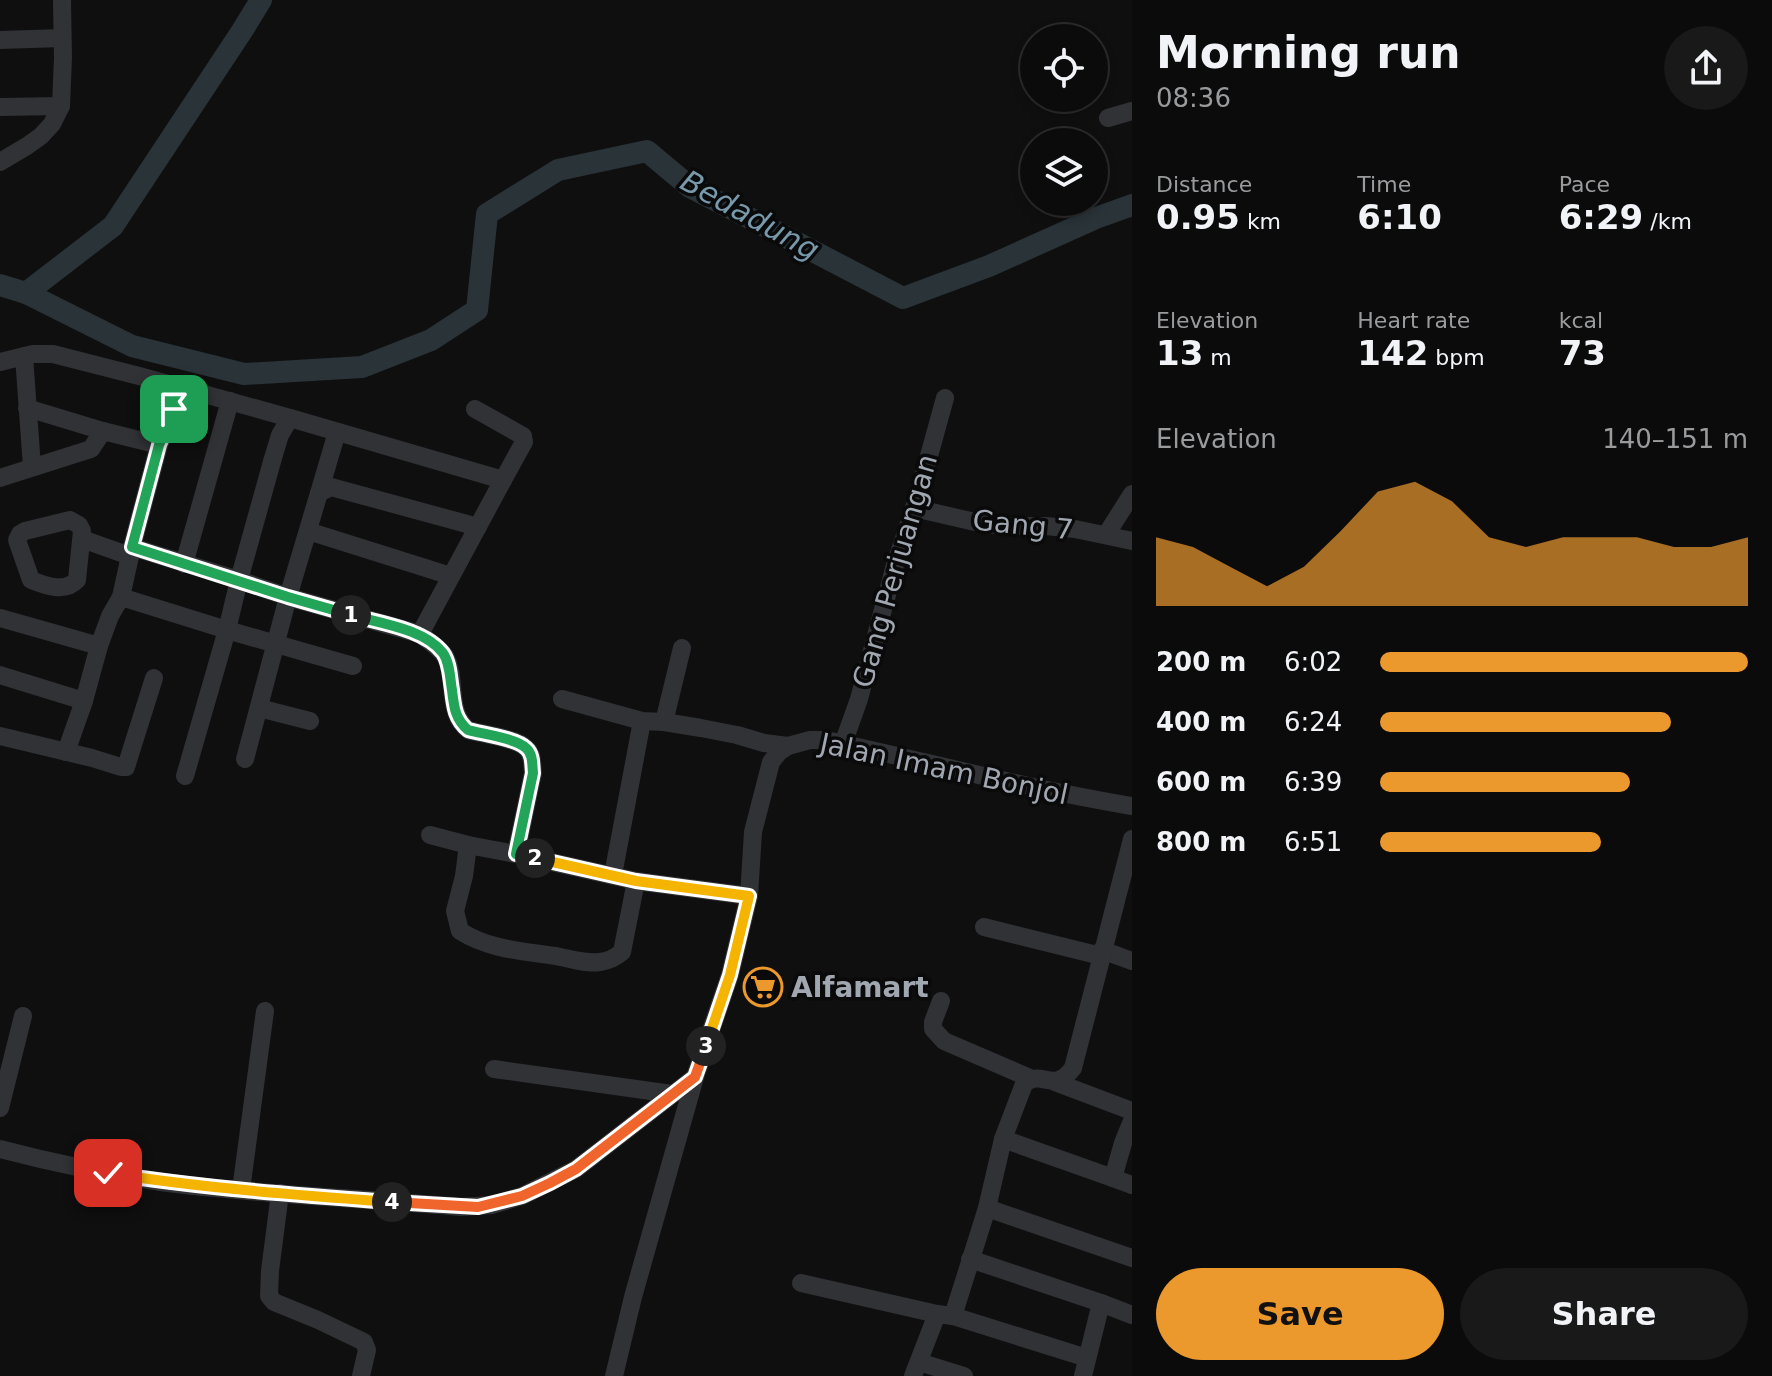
<!DOCTYPE html>
<html lang="en">
<head>
<meta charset="utf-8">
<style>
	:root { --surface:#0b0b0c; --page:#19191a; --text:#f1f3f6; --muted:#9a9b9d; --line:#2b2b2d; --accent:#eb982d }
	body { margin:0; font-family:"DejaVu Sans",sans-serif; background:var(--page); color:var(--text); height:100vh; display:flex; flex-direction:column; font-size:30px; white-space:nowrap }
	* { box-sizing:border-box; margin:0 }
	p { font-size:26px; color:var(--muted) }
	.icon { flex:none; width:44px; height:44px; fill:none; stroke:currentColor; stroke-width:2; stroke-linecap:round; stroke-linejoin:round }
	.map { position:relative; flex:1; overflow:hidden }
	.drawer { display:flex; flex-direction:column; background:var(--surface); width:640px }
	.drawer>* { flex:none }
	.tools { position:absolute; left:1020px; top:24px; display:grid; gap:16px }
	.tools a { display:grid; place-items:center; width:88px; height:88px; border-radius:50%; background:var(--surface); box-shadow:0 4px 12px #0003,0 0 0 2px var(--line); font-size:40px }
	.pin { position:absolute; display:grid; place-items:center; width:68px; height:68px; color:#fff; margin:-34px; border-radius:16px; box-shadow:0 4px 12px #0006 }
	.km { position:absolute; width:40px; height:40px; margin:-20px; border-radius:50%; background:#222; color:#fff; font-size:22px; line-height:40px; text-align:center }
	.round { display:grid; place-items:center; flex:none; width:84px; height:84px; border-radius:42px; background:var(--page) }
	.head { display:flex; align-items:center; justify-content:space-between; height:136px; padding:0 24px }
	h1 { font-size:44px; font-weight:700; line-height:60px }
	.metrics { display:grid; grid-template-columns:repeat(3,1fr); gap:12px; height:136px; padding:8px 24px }
	.metrics div { display:grid; align-content:center }
	.metrics b { font-size:34px; font-weight:700 }
	.metrics small { font-size:22px; font-weight:400 }
	.metrics p { font-size:22px }
	.chart { height:224px; padding:16px 24px }
	.chart p { display:flex; justify-content:space-between }
	.chart svg { width:100%; height:144px; margin-top:8px; fill:var(--accent); opacity:.7 }
	.cta { display:flex; gap:16px; margin-top:auto; padding:16px 24px }
	.cta a { flex:1; height:92px; border-radius:48px; background:var(--accent); color:#111; font-size:32px; font-weight:700; line-height:92px; text-align:center }
	.cta a+a { background:var(--page); color:var(--text) }
	ul { padding:0 24px; list-style:none; font-size:26px }
	li { display:grid; grid-template-columns:128px 96px 1fr; align-items:center; height:60px }
	li i { height:20px; border-radius:10px; background:var(--accent) }
	main { display:flex; flex:1; min-height:0 }
	.map>svg:first-child { display:block }
	.lines { fill:none; stroke-linecap:round; stroke-linejoin:round }
	.river { stroke:#293338; stroke-width:22 }
	.minor { stroke:#303235; stroke-width:18 }
	.split-1-casing { stroke:#fff; stroke-width:16 }
	.split-2-casing { stroke:#fff; stroke-width:16 }
	.split-3-casing { stroke:#fff; stroke-width:16 }
	.split-4-casing { stroke:#fff; stroke-width:16 }
	.split-5-casing { stroke:#fff; stroke-width:16 }
	.split-1 { stroke:#22a559; stroke-width:10 }
	.split-2 { stroke:#22a559; stroke-width:10 }
	.split-3 { stroke:#f5b400; stroke-width:10 }
	.split-4 { stroke:#f0652b; stroke-width:10 }
	.split-5 { stroke:#f5b400; stroke-width:10 }
	.labels { text-anchor:middle; dominant-baseline:central; stroke-width:7; stroke-linejoin:round; paint-order:stroke }
	.street-label { font-size:28px; fill:#a1a7b1; stroke:#0a0a0b }
	.poi-label { font-size:28px; font-weight:bold; fill:#a1a7b1; stroke:#0a0a0b; text-anchor:start }
	.water-label { font-size:30px; font-style:italic; fill:#7899ac; stroke:#0a0a0b }
</style>
</head>
<body>
<main>
<div class="map">
<svg width="1132" height="1376" viewBox="0 0 1132 1376">
	<rect width="100%" height="100%" fill="#0f0f10"/>
	<g class="lines">
		<g class="river">
			<path d="M0 285 26 293 132 346 244 374 362 367 431 340 477 310 487 214 558 170 647 151 690 187 903 298 989 266 1096 218 1132 205"/>
			<path d="M26 293 113 226 242 31 261 0"/>
		</g>
		<g class="minor">
			<path d="M0 40 62 38"/>
			<path d="M0 107 61 106"/>
			<path d="M1108 118 1132 111"/>
			<path d="M0 162 27 146 41 136 52 124 61 106 63 58 62 0"/>
			<path d="M24 356 32 467"/>
			<path d="M0 362 33 354H53L143 377 290 418"/>
			<path d="M27 408 103 431"/>
			<path d="M475 409 523 436 524 442 503 480"/>
			<path d="M159 445 174 409 186 388"/>
			<path d="M0 478 91 449 103 431 159 445 132 547 239 580 273 458 280 435 290 418 503 480 420 634C428 641 439 647 445 656 458 680 445 710 468 730 482 734 516 738 526 748 533 754 532 763 533 773L516 854 636 881 749 896"/>
			<path d="M319 493 337 432"/>
			<path d="M914 508 975 522 1004 526H1046L1075 529 1132 541"/>
			<path d="M70 520 79 525 82 531 77 580C65 593 46 586 31 580L17 540 20 534 25 531Z"/>
			<path d="M308 531 451 576"/>
			<path d="M1106 535 1132 494"/>
			<path d="M82 539 130 556"/>
			<path d="M184 564 230 401"/>
			<path d="M121 597 227 630 353 666"/>
			<path d="M0 618 99 646"/>
			<path d="M0 675 84 701"/>
			<path d="M562 699 642 721 664 722 701 728 737 735 764 743 788 746"/>
			<path d="M259 708 310 721"/>
			<path d="M664 722 682 648"/>
			<path d="M0 736 92 758 121 767H126L154 678"/>
			<path d="M843 744 859 699 895 565 916 503 945 398"/>
			<path d="M66 752 84 701 99 646 110 616 121 597 132 547"/>
			<path d="M245 759 288 597 319 493 331 487 478 527"/>
			<path d="M185 776 227 630 239 580 288 597 420 634"/>
			<path d="M430 835 468 845"/>
			<path d="M516 854 468 845 464 876 455 911 460 931C490 950 523 951 556 956 571 959 585 964 600 962 608 961 615 958 622 952L636 881"/>
			<path d="M613 875 642 721"/>
			<path d="M984 927 1101 956"/>
			<path d="M1102 950 1132 961"/>
			<path d="M941 1001 933 1022V1029L944 1041 1030 1078"/>
			<path d="M494 1069 672 1094"/>
			<path d="M1055 1082 1132 1111"/>
			<path d="M0 1108 23 1016"/>
			<path d="M1132 1121 1123 1143 1113 1178 1132 1185"/>
			<path d="M1003 1139 1113 1178"/>
			<path d="M0 1149C53 1163 107 1174 161 1182 260 1195 360 1198 460 1207L492 1205 522 1196 576 1169 695 1077 730 975 749 896 753 832 771 762 779 752 788 746 810 740H826C928 762 1029 789 1132 806"/>
			<path d="M241 1190 265 1011"/>
			<path d="M280 1193 270 1271 269 1296 274 1302 318 1320 364 1342 367 1350 361 1376"/>
			<path d="M987 1208 1132 1258"/>
			<path d="M970 1259 1101 1303"/>
			<path d="M801 1283 937 1314"/>
			<path d="M953 1316 1087 1358"/>
			<path d="M919 1362 964 1376"/>
			<path d="M614 1376 633 1297 695 1077"/>
			<path d="M913 1376 937 1314 953 1316 987 1208 1003 1139 1024 1084C1042 1068 1053 1095 1073 1068L1132 839"/>
			<path d="M1083 1376 1101 1303 1132 1315"/>
		</g>
	</g>
	<g class="lines">
		<g class="split-1-casing">
			<path id="split-1" d="M174 409 159 445 132 547 288 597 351 615"/>
		</g>
		<g class="split-2-casing">
			<path id="split-2" d="M351 615C379 623 425 629 443 653 450 663 450 679 452 690 454 707 455 719 468 730 482 734 516 738 526 748 533 754 532 763 533 773L516 854 535 858"/>
		</g>
		<g class="split-3-casing">
			<path id="split-3" d="M535 858 636 881 749 896 730 975 706 1046"/>
		</g>
		<g class="split-4-casing">
			<path id="split-4" d="M392 1202 478 1207 522 1196 550 1183 576 1169 695 1077 706 1046"/>
		</g>
		<g class="split-5-casing">
			<path id="split-5" d="M108 1173C202 1188 297 1195 392 1202"/>
		</g>
		<use href="#split-1" class="split-1"/>
		<use href="#split-2" class="split-2"/>
		<use href="#split-3" class="split-3"/>
		<use href="#split-4" class="split-4"/>
		<use href="#split-5" class="split-5"/>
	</g>
	<defs>
		<g id="supermarket-ring" transform="scale(2)"><circle r="9.5" fill="#0a0a0b" stroke="#eb982d" stroke-width="1.5"/><path d="M-6-5.5h2.5l.6 2H6L4.5 2H-2.5L-4.4-4H-6ZM-1.5 3.2a1.3 1.3 0 1 0 .1 0ZM3 3.2a1.3 1.3 0 1 0 .1 0Z" fill="#eb982d"/></g>
	</defs>
	<g fill-rule="evenodd">
		<use href="#supermarket-ring" x="763" y="987"/>
	</g>
	<g class="labels">
		<g class="street-label">
			<text transform="translate(1023 525) rotate(6)">Gang 7</text>
			<text transform="translate(895 571) rotate(-74)">Gang Perjuangan</text>
			<text transform="translate(944 769) rotate(12)">Jalan Imam Bonjol</text>
		</g>
		<g class="poi-label">
			<text x="791" y="987">Alfamart</text>
		</g>
		<g class="water-label">
			<text transform="translate(750 215) rotate(29)">Bedadung</text>
		</g>
	</g>
</svg>
<div class="tools">
<a><svg class="icon" aria-label="locate" viewBox="0 0 24 24"><circle cx="12" cy="12" r="6"/><path d="M12 2v4M12 18v4M2 12h4M18 12h4"/></svg></a>
<a><svg class="icon" aria-label="layers" viewBox="0 0 24 24"><path d="M12 4l9 5-9 5-9-5zM3 14l9 5 9-5"/></svg></a>
</div>
<div class="pin" style="left:174px;top:409px;background:#1e9e55"><svg class="icon" aria-label="arrive" viewBox="0 0 24 24"><path d="M6 21V4h12l-3 4 3 4H6"/></svg></div>
<div class="pin" style="left:108px;top:1173px;background:#d93025"><svg class="icon" aria-label="check" viewBox="0 0 24 24"><path d="M5 12l5 5 9-10"/></svg></div>
<b class="km" style="left:351px;top:615px">1</b>
<b class="km" style="left:535px;top:858px">2</b>
<b class="km" style="left:706px;top:1046px">3</b>
<b class="km" style="left:392px;top:1202px">4</b>
</div>
<section class="drawer">
<div class="head"><div><h1>Morning run</h1><p>08:36</p></div><a class="round"><svg class="icon" aria-label="share" viewBox="0 0 24 24"><path d="M12 15V3M7 8l5-5 5 5M5 13v7h14v-7"/></svg></a></div>
<div class="metrics">
<div><p>Distance</p><b>0.95<small> km</small></b></div>
<div><p>Time</p><b>6:10</b></div>
<div><p>Pace</p><b>6:29<small> /km</small></b></div>
</div>
<div class="metrics">
<div><p>Elevation</p><b>13<small> m</small></b></div>
<div><p>Heart rate</p><b>142<small> bpm</small></b></div>
<div><p>kcal</p><b>73</b></div>
</div>
<div class="chart"><p><span>Elevation</span>140–151 m</p>
<svg viewBox="0 0 160 44" preserveAspectRatio="none"><path d="M0 44V23L10 26L20 32L30 38L40 32L50 21L60 9L70 6L80 12L90 23L100 26L110 23L120 23L130 23L140 26L150 26L160 23V44z"/></svg>
</div>
<ul>
<li><b>200 m</b>6:02<i style="width:100%"></i></li>
<li><b>400 m</b>6:24<i style="width:79%"></i></li>
<li><b>600 m</b>6:39<i style="width:68%"></i></li>
<li><b>800 m</b>6:51<i style="width:60%"></i></li>
</ul>
<div class="cta"><a>Save</a><a>Share</a></div>
</section>
</main>
</body>
</html>
